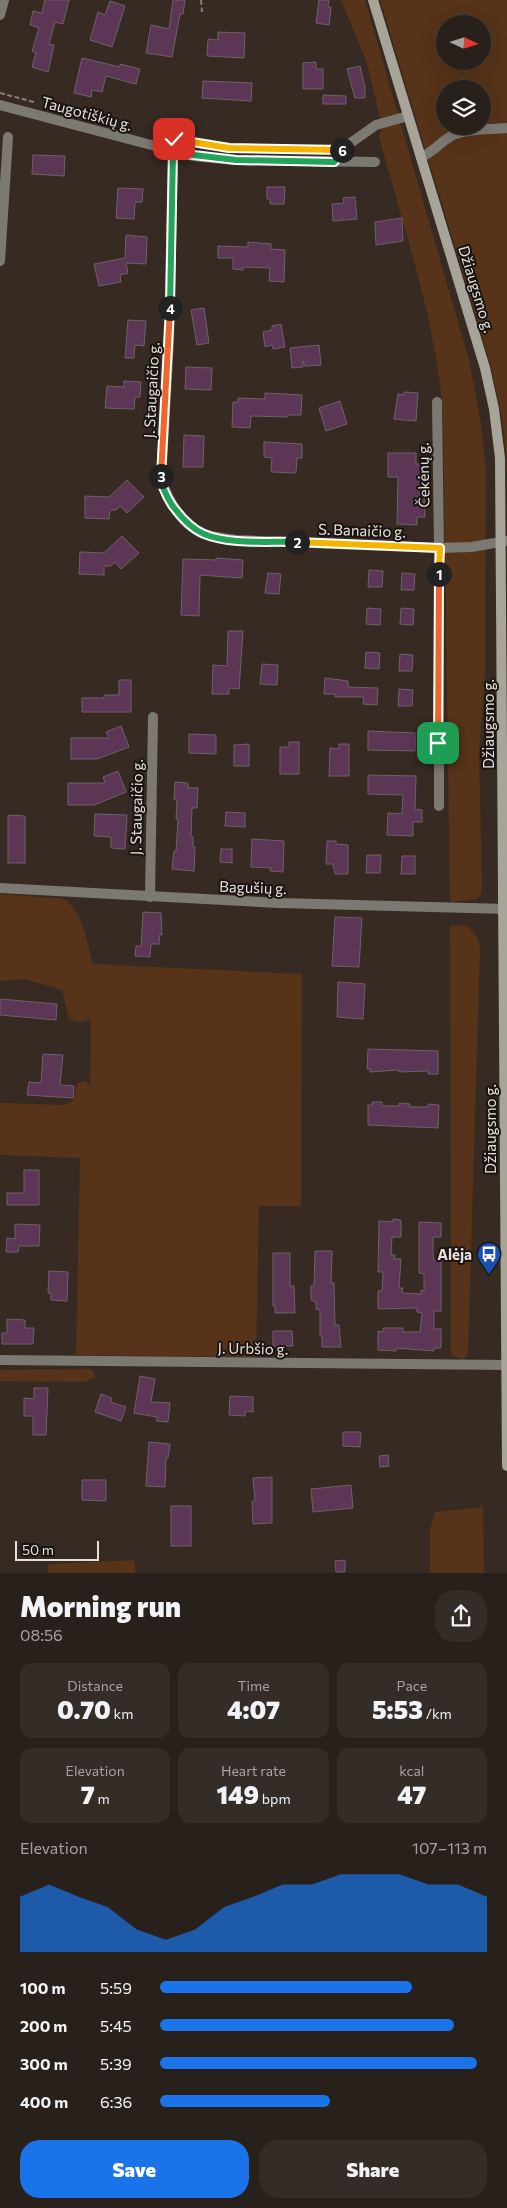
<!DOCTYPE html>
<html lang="en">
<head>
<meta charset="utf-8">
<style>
	:root { --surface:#28201a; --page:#342d27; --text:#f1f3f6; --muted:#a5a3a2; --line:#443e39; --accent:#1a73e8 }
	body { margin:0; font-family:Commissioner,sans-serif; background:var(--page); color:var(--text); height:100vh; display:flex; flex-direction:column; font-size:19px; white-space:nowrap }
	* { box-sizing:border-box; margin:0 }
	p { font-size:16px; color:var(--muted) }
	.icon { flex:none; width:28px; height:28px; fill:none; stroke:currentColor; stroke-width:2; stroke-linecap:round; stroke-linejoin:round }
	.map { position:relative; height:1573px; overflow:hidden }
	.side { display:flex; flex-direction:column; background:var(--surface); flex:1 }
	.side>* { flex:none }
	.needle { width:32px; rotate:94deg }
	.buttons { position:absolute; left:436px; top:15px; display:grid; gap:10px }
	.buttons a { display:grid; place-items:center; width:55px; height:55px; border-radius:50%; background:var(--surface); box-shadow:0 5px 20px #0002,0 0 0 1px var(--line); font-size:25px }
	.scale { position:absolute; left:15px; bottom:12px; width:84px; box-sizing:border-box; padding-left:5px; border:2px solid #e7e0da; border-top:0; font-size:14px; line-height:18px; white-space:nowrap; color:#e7e0da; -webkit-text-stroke:4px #191411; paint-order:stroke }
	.pin { position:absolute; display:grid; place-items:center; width:42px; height:42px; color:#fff; margin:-21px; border-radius:10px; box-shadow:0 2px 8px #0006 }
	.km { position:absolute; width:25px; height:25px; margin:-12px; border-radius:50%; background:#222; color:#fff; font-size:14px; line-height:25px; text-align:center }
	.round { display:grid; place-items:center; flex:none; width:52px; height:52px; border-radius:20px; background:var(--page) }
	.summary { display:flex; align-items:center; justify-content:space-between; height:85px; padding:0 20px }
	h1 { font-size:28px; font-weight:800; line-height:38px }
	.stats { display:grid; grid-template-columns:repeat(3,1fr); gap:8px; height:85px; padding:5px 20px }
	.stats div { display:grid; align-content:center; border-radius:12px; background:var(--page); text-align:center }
	.stats b { font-size:25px; font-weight:800 }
	.stats small { font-size:14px; font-weight:400 }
	.stats p { font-size:14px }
	.chart { height:140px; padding:10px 20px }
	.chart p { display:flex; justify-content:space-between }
	.chart svg { width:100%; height:90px; margin-top:5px; fill:var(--accent); opacity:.7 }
	.button { display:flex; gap:10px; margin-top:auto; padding:10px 20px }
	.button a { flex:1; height:58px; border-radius:20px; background:var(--accent); color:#fff; font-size:20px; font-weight:800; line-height:58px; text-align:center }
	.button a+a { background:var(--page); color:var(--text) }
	ul { padding:0 20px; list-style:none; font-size:16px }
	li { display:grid; grid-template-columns:80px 60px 1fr; align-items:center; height:38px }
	li i { height:12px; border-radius:6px; background:var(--accent) }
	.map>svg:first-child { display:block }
	.green { fill:#563319; fill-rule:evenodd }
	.building { fill:#5c3655; stroke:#6e616b }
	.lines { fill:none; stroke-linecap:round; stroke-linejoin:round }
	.path { stroke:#877e76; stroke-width:2; stroke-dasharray:5 2.5; stroke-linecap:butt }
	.street { stroke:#7b7972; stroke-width:10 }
	.secondary { stroke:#a7a49a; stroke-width:10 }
	.split-1-casing { stroke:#fff; stroke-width:10 }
	.split-2-casing { stroke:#fff; stroke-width:10 }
	.split-3-casing { stroke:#fff; stroke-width:10 }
	.split-4-casing { stroke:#fff; stroke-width:10 }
	.split-5-casing { stroke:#fff; stroke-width:10 }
	.split-6-casing { stroke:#fff; stroke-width:10 }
	.split-7-casing { stroke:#fff; stroke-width:10 }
	.split-1 { stroke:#f0652b; stroke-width:6 }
	.split-2 { stroke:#f5b400; stroke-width:6 }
	.split-3 { stroke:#22a559; stroke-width:6 }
	.split-4 { stroke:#f0652b; stroke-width:6 }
	.split-5 { stroke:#22a559; stroke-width:6 }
	.split-6 { stroke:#22a559; stroke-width:6 }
	.split-7 { stroke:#f5b400; stroke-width:6 }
	.labels { text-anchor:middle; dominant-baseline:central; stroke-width:4; stroke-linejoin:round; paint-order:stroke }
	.street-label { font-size:15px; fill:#e7e0da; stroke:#191411 }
	.poi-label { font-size:15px; font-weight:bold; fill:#e7e0da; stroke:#191411; text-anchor:end }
</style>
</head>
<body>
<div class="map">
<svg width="507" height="1573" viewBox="0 0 507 1573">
	<rect width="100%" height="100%" fill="#362a22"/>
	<g class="green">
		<path d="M341 0H365L469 360 480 418 486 468 485 676 479 753 482 884 481 894 477 899 450 902 443 414C436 319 403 228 379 136L382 126 367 63Z"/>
		<path d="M380 0H507V473C506 430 497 390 486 349ZM445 24H482V61H445ZM445 89H482V126H445Z"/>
		<path d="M0 894 64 899C84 912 87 943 93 964L302 974 301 1206H259L256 1357 76 1355 80 1158 0 1155V1103L65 1105 73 1101 77 1083 85 1081 90 1085 91 1019 81 1022 69 1019 62 990 25 979 0 981Z"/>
		<path d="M466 925 477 936 480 948 468 1354 463 1359 451 1355 450 926Z"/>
		<path d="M90 1369 95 1373V1378L85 1382 0 1381V1370Z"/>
		<path d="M483 1507 484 1573H430V1529L435 1512Z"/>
		<path d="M135 1560V1573H48V1564Z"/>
	</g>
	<g class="building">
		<path d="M45 0H69L63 24 55 22 49 44 54 45 48 72 32 67 36 53 32 51 39 28 30 25 33 11 42 13Z"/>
		<path d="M173 0H185L183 14H180L172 57 146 53 151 25 169 29Z"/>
		<path d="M319 0H329L328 7H331L329 25 316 23Z"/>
		<path d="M110 1 125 6 112 47 90 40 98 12 105 15Z"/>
		<path d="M218 32 245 33 244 58 207 56 208 39 218 40Z"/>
		<path d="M82 58 120 67V64L140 69 136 84 106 76 102 92 92 90 91 97 74 93Z"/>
		<path d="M316 62V69H323V89H303V63Z"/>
		<path d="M360 66 365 87V98H355L347 69Z"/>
		<path d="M203 81 252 83 251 101 202 98Z"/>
		<path d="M323 95 346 96V104H323Z"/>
		<path d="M33 155 65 156 64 176 32 174Z"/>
		<path d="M267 187H285L284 204H270V199H267Z"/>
		<path d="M118 188 143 189 142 202H135L134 219 116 218Z"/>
		<path d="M355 197 357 219 333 221 332 204 344 203 343 198Z"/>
		<path d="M402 218 403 241 376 245 375 222Z"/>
		<path d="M126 235 147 237 146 264 126 263 128 273 120 275 121 282 99 286 94 264 125 258Z"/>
		<path d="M248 242 271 244V249L285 250 284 282 269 281 270 268 243 267V270L233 269V258H218V246L248 247Z"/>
		<path d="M204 308 209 343 197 345 191 310Z"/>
		<path d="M128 320 146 321 144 346 135 345 134 358H125Z"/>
		<path d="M281 324 285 347 273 349 272 345 265 347 263 332 272 330V326Z"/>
		<path d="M319 345 321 365 305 366 303 361V367L292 368 290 348Z"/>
		<path d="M186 367 212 368 211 390 185 389Z"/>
		<path d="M124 381 141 382 140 397H135L134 409 105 408 107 386 124 387Z"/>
		<path d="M404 392 418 393 416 421 394 419 398 394 404 395Z"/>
		<path d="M265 393 302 395 301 415H288V417L251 416 250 428 232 427 233 402H238V398L265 399Z"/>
		<path d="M340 401 347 424 326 431 319 408Z"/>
		<path d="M184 435 204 436 203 467H183Z"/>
		<path d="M264 442 302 444V458H297L296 473 271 472 272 458 264 457Z"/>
		<path d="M388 453H416V464H423L425 517H417V525L397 524 398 477H388Z"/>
		<path d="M127 480 144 497 127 513 120 506 116 510H110L109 519 85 518V496L109 497Z"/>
		<path d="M122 536 139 553 121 569 115 562 111 566H104V575L79 574 80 552 104 553Z"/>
		<path d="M216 558 243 560 242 578 200 575 199 616 181 615 183 559 216 560Z"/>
		<path d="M369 570 383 571 382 587H368Z"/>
		<path d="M268 573 281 574 279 594 265 593Z"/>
		<path d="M402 573 415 574 414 590H401Z"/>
		<path d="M367 608 381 609 380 625 366 624Z"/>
		<path d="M401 608 414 609 413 625 400 624Z"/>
		<path d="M228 631H243L239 689 229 688V694H212L213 665 227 666Z"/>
		<path d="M366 652 380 653 379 669 365 668Z"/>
		<path d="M400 654 413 655 412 671H399Z"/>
		<path d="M262 664 278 665 277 685 260 684Z"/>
		<path d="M325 678 348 681V687L378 688 377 705 363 704 364 697H335V694H324Z"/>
		<path d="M119 680H131V712H82V698H104V695H119Z"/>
		<path d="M399 689 413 690 412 706H398Z"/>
		<path d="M121 726 129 747 97 759H71V738H109L106 732Z"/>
		<path d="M368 731 415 733V751L368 750Z"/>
		<path d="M189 734 216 735V754L189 753Z"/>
		<path d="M289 742H299V774H280V747H289Z"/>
		<path d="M249 744V766H234V745Z"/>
		<path d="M339 744H349V776H329L330 748 339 749Z"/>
		<path d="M118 771 126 792 94 805H68V783H105L103 777Z"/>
		<path d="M368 775 416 776 415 809 422 810V822H413V836L387 835 388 813 402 814 403 795 368 794Z"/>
		<path d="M175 782 188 783V788H198L197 808H192L191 837H193V847H195L194 871 172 869 174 851H176L178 819H176L177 800 174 799Z"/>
		<path d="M226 812 245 813V827L225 826Z"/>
		<path d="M95 814 127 815 125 849 111 848V837L94 836Z"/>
		<path d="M8 815 25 816V863H8Z"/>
		<path d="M252 839 284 841 283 872 270 871 271 868 251 867Z"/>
		<path d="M327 841H336V844L348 845V874H335L333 864H326Z"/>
		<path d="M221 849H232V863L220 862Z"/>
		<path d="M367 855H381L380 873H366Z"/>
		<path d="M402 856H415V874H401Z"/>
		<path d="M143 912 161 913 162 935 160 934 159 944H151L150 957 135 956 136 946H141Z"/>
		<path d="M335 917 362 918 359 967 332 966Z"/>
		<path d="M338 982 365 984 363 1019 337 1017Z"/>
		<path d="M0 999 57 1004 56 1020 0 1015Z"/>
		<path d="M368 1049 438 1051V1074H428V1071L399 1072V1070L370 1072V1069H367Z"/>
		<path d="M43 1054 63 1055 60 1085 74 1086 73 1098 27 1095 29 1082 41 1083Z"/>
		<path d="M372 1102H382V1106H399V1103L410 1104V1107H428V1104L439 1105 438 1128 368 1125V1105H372Z"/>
		<path d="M24 1170H39V1205H7V1193H24Z"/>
		<path d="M393 1219 401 1220V1237H392L391 1255H395L394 1259H401L399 1288H403L402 1293 421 1294V1290L424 1291V1274L419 1273V1222L441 1223V1237H433V1256L434 1260H441V1311H434V1329H441V1348H434V1351L396 1348V1351L378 1350V1331L383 1332V1328H403V1332H420L422 1313 417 1312V1308L378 1309V1291H382L383 1272H378L379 1221 393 1222Z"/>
		<path d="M15 1224 40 1225 39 1246H19L18 1252H6L7 1238 15 1239Z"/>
		<path d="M315 1251H332L331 1283H334L335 1325H339L341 1347H322V1336H320V1310L316 1309V1302L311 1300V1286H314Z"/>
		<path d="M273 1253H290V1286H294L295 1313H275V1306H273Z"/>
		<path d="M49 1271 68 1272 67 1301 51 1300V1293H48Z"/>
		<path d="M7 1319 25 1320V1328H34L33 1344H2V1333H7Z"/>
		<path d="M273 1331H292L293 1346H273Z"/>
		<path d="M140 1376 155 1379 151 1402 170 1403 168 1422 157 1421V1417L134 1413Z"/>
		<path d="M34 1388H48L46 1435H33V1416H24V1398L34 1399Z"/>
		<path d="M101 1394 112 1398 111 1402 126 1407 121 1421 95 1412Z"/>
		<path d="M230 1396 253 1397V1412L246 1411 245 1416 229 1415Z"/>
		<path d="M343 1432H361L360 1447 343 1446Z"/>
		<path d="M149 1442 170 1444 168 1458H166L165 1487 146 1486Z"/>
		<path d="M388 1455 389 1466 380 1467 379 1456Z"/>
		<path d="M272 1477V1523L253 1524 252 1501H255L253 1478Z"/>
		<path d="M82 1480H106V1501L82 1500Z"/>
		<path d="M351 1485 353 1508 313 1512 311 1489Z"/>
		<rect x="171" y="1506" width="20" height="40"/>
		<path d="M345 1560V1572H336L335 1561Z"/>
	</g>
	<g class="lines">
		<g class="path">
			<path d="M201 0 202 12"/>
			<path d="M0 93 34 102"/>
			<path d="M179 140 206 145"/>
		</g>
		<g class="street">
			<path d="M0 15 4 0"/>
			<path d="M0 105 193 156 236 160 375 162"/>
			<path d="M173 151 169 341 161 480C169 501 183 527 205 534 215 538 226 538 236 540L439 548 471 547 507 541"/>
			<path d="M421 157C434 152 441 141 453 135 469 128 490 130 507 128"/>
			<path d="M335 162 349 144 376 125 408 116"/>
			<path d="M0 261 8 137"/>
			<path d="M437 402 439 548V806"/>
			<path d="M0 888 279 903 507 909"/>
			<path d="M150 897 153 717"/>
			<path d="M0 1360 507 1365"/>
		</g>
		<path class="secondary" d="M373 0 485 368 494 409 500 458 507 1466"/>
	</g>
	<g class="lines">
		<g class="split-1-casing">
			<path id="split-1" d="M438 743 439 574"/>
		</g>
		<g class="split-2-casing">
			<path id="split-2" d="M297 542 440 548 439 574"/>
		</g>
		<g class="split-3-casing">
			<path id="split-3" d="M161 476C161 486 167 497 172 505 180 516 192 529 204 534 230 545 269 541 297 542"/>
		</g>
		<g class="split-4-casing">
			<path id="split-4" d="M161 476 170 308"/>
		</g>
		<g class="split-5-casing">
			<path id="split-5" d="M170 308 173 151 185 154"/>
		</g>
		<g class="split-6-casing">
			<path id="split-6" d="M185 154 236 160 334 162 345 150H342"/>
		</g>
		<g class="split-7-casing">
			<path id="split-7" d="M174 139 229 148 342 150"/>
		</g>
		<use href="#split-1" class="split-1"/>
		<use href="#split-2" class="split-2"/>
		<use href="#split-3" class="split-3"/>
		<use href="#split-4" class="split-4"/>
		<use href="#split-5" class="split-5"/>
		<use href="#split-6" class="split-6"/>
		<use href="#split-7" class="split-7"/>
	</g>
	<defs>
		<g id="bus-pin" transform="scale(1.25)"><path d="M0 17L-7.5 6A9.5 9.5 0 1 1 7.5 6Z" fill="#1a4fb4" stroke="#191411"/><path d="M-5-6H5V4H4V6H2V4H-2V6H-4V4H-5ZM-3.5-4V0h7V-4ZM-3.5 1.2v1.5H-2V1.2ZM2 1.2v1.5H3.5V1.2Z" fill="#fff"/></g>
	</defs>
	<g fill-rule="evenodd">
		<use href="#bus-pin" x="489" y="1254"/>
	</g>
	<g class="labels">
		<g class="street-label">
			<text transform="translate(87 113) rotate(15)">Taugotiškių g.</text>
			<text transform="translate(477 289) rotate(73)">Džiaugsmo g.</text>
			<text transform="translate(151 390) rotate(-87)">J. Staugaičio g.</text>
			<text transform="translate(423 475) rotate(-91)">Čekėnų g.</text>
			<text transform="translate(362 530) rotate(2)">S. Banaičio g.</text>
			<text transform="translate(488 724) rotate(-90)">Džiaugsmo g.</text>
			<text transform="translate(136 807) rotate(-89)">J. Staugaičio g.</text>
			<text transform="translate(253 887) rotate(2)">Bagušių g.</text>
			<text transform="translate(490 1129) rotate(-90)">Džiaugsmo g.</text>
			<text transform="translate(253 1348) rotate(1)">J. Urbšio g.</text>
		</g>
		<g class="poi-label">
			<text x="472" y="1254">Alėja</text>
		</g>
	</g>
</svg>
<div class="buttons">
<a><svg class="needle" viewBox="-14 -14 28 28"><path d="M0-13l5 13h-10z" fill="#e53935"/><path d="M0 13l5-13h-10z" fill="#a5a3a2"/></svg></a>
<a><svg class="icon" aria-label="layers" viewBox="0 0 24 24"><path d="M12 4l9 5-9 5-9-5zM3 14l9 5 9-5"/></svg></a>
</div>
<div class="scale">50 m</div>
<div class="pin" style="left:438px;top:743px;background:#1e9e55"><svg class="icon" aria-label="arrive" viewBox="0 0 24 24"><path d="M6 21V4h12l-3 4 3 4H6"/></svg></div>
<div class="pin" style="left:174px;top:139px;background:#d93025"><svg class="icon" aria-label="check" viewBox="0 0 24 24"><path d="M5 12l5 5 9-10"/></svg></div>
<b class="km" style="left:439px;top:574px">1</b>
<b class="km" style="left:297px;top:542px">2</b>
<b class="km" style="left:161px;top:476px">3</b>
<b class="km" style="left:170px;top:308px">4</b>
<b class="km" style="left:342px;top:150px">6</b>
</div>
<section class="side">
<div class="summary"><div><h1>Morning run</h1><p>08:56</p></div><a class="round"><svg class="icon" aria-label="share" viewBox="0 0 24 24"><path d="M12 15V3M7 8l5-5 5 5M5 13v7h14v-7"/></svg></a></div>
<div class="stats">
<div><p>Distance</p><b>0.70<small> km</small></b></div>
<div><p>Time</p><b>4:07</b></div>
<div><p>Pace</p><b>5:53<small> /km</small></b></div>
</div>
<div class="stats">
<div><p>Elevation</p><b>7<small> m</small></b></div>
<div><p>Heart rate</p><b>149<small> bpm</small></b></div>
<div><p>kcal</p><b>47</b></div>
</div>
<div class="chart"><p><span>Elevation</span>107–113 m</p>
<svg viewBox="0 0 160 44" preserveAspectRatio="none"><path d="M0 44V17L10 11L20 17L30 22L40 33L50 38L60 33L70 22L80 17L90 11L100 11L110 6L120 6L130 6L140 11L150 11L160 17V44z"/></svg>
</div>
<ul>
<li><b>100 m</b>5:59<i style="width:77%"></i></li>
<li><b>200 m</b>5:45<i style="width:90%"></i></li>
<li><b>300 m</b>5:39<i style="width:97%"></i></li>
<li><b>400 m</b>6:36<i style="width:52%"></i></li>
</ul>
<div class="button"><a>Save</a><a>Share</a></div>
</section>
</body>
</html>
